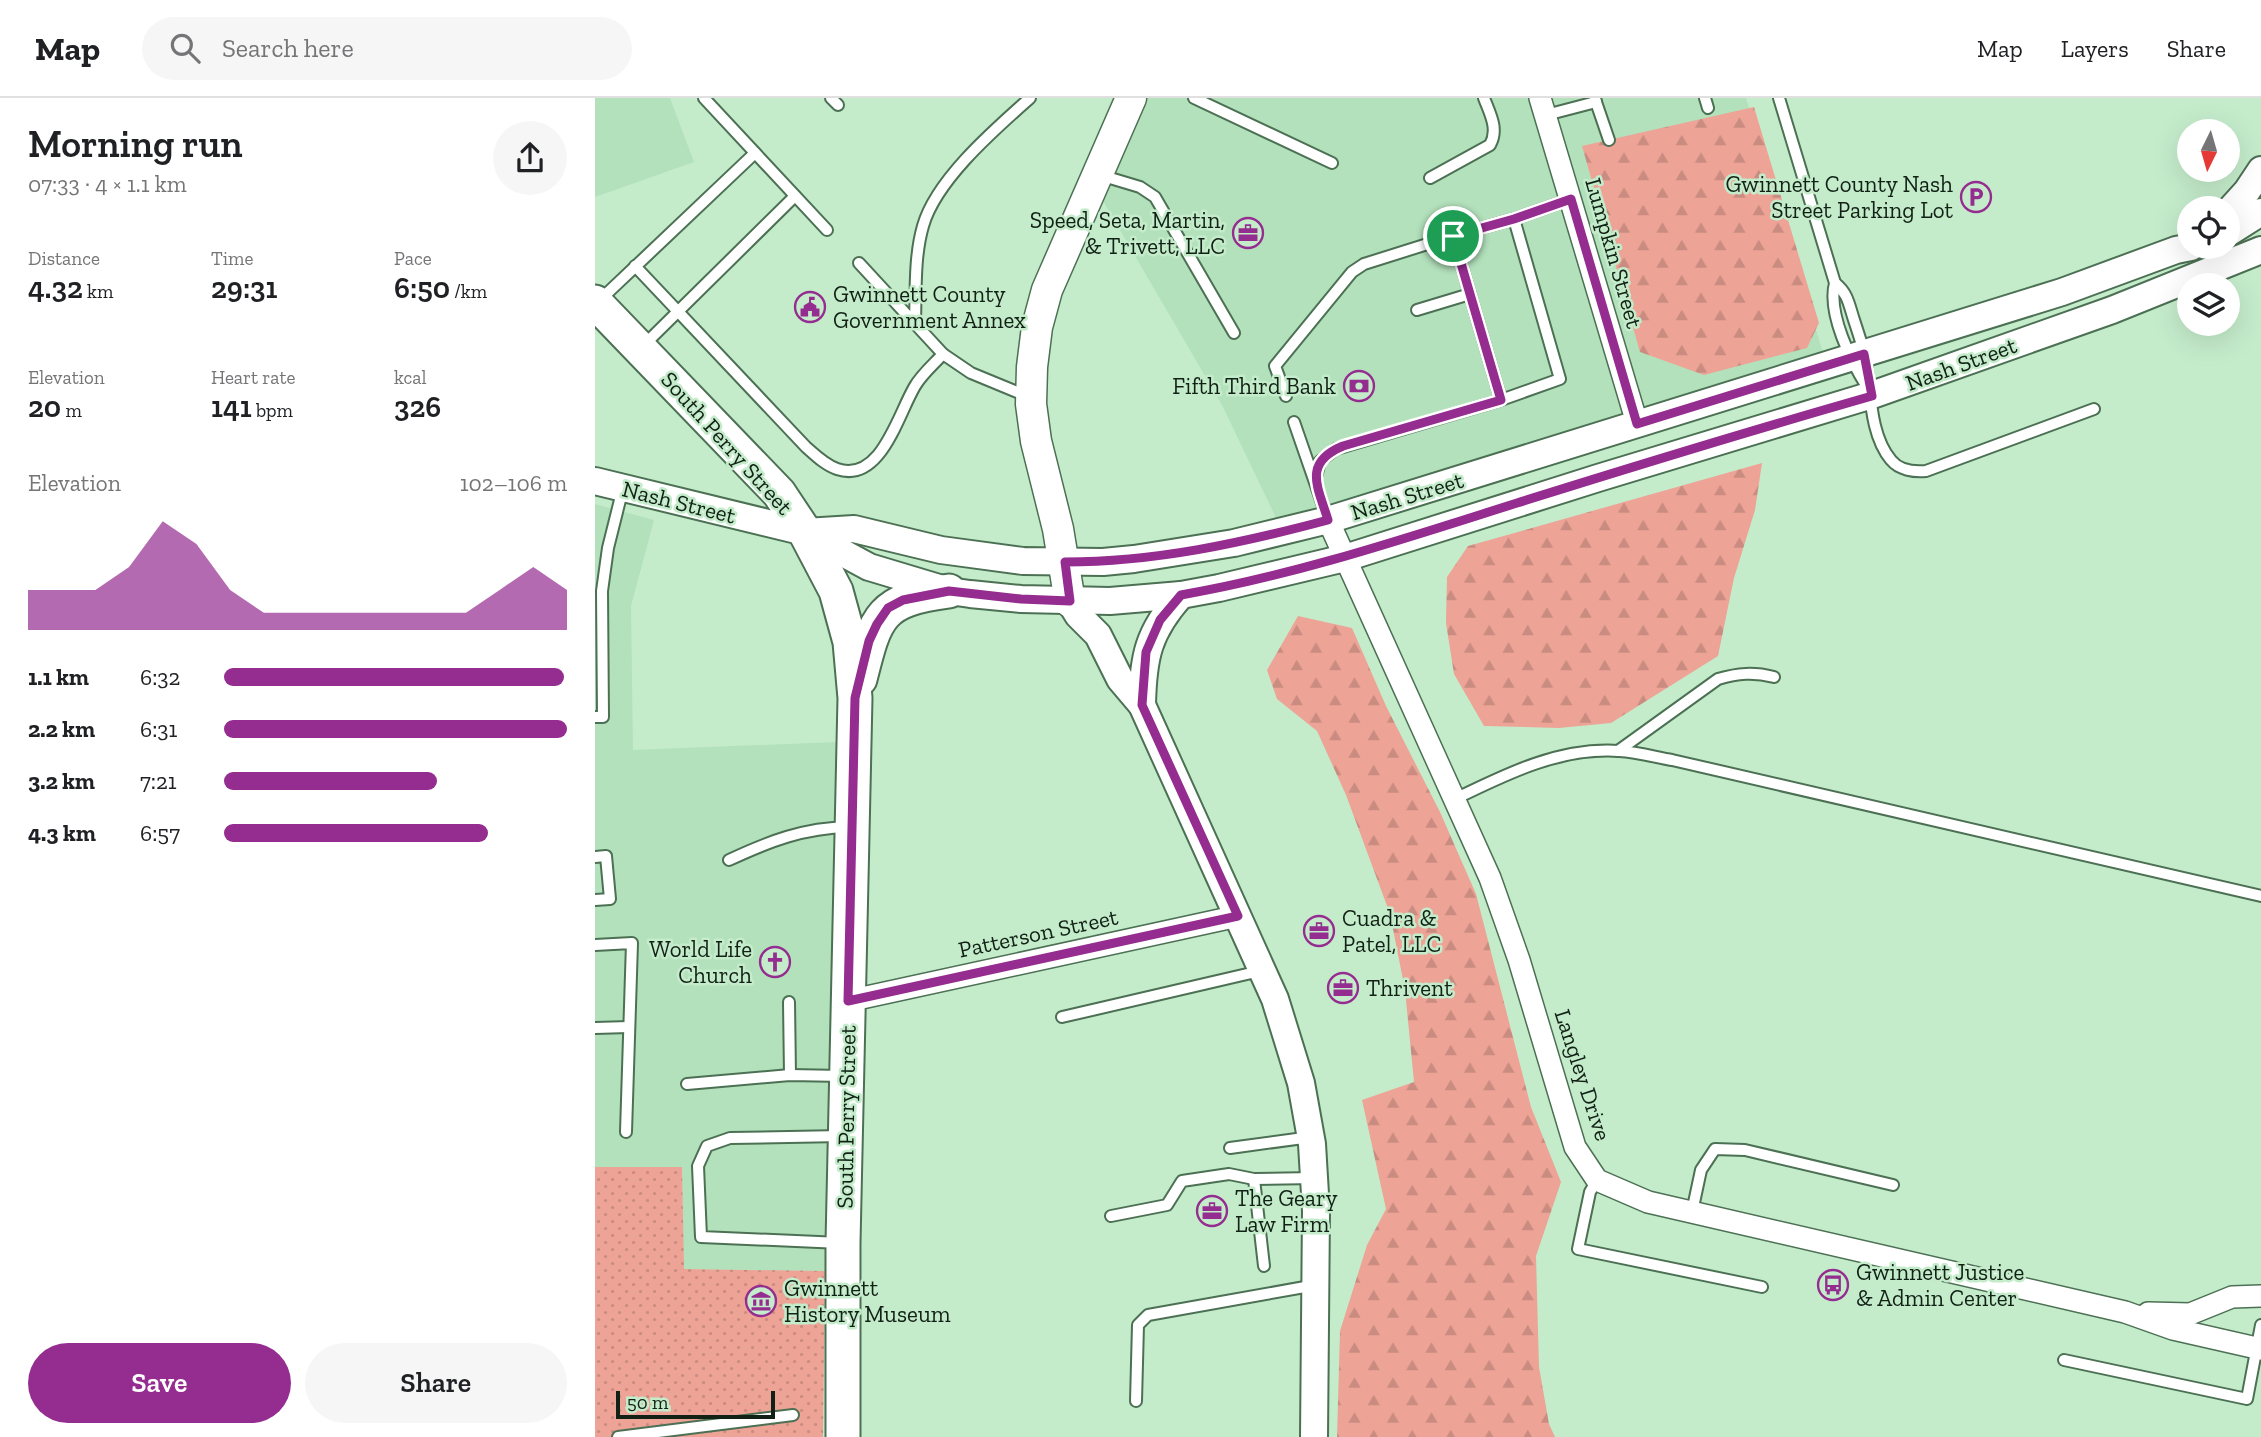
<!DOCTYPE html>
<html lang="en">
<head>
<meta charset="utf-8">
<style>
	:root { --surface:#fff; --page:#f6f6f6; --text:#202124; --muted:#757577; --line:#e0e0e0; --accent:#952c8f }
	body { margin:0; font-family:"Zilla Slab",serif; background:var(--page); color:var(--text); height:100vh; display:flex; flex-direction:column; font-size:26px; white-space:nowrap }
	* { box-sizing:border-box; margin:0 }
	p { font-size:23px; color:var(--muted) }
	.icon { flex:none; width:38px; height:38px; fill:none; stroke:currentColor; stroke-width:2; stroke-linecap:round; stroke-linejoin:round }
	.map { position:relative; flex:1; overflow:hidden }
	.drawer { display:flex; flex-direction:column; background:var(--surface); width:595px }
	.drawer>* { flex:none }
	.needle { width:46px; rotate:185deg }
	.buttons { position:absolute; left:1582px; top:21px; display:grid; gap:14px }
	.buttons a { display:grid; place-items:center; width:63px; height:63px; border-radius:50%; background:var(--surface); box-shadow:0 7px 28px #0002; font-size:35px }
	.scale { position:absolute; left:21px; bottom:18px; width:159px; box-sizing:border-box; padding-left:7px; border:4px solid #122115; border-top:0; font-size:19px; line-height:24px; white-space:nowrap; color:#122115; -webkit-text-stroke:5px #c4eccb; paint-order:stroke }
	.pin { position:absolute; display:grid; place-items:center; width:60px; height:60px; color:#fff; margin:-30px; border:4px solid #fff; border-radius:50%; box-shadow:0 2px 7px #0007 }
	.round { display:grid; place-items:center; flex:none; width:74px; height:74px; border-radius:37px; background:var(--page) }
	.overview { display:flex; align-items:center; justify-content:space-between; height:119px; padding:0 28px }
	h1 { font-size:38px; font-weight:600; line-height:52px }
	.figures { display:grid; grid-template-columns:repeat(3,1fr); gap:10px; height:119px; padding:7px 28px }
	.figures div { display:grid; align-content:center }
	.figures b { font-size:30px; font-weight:600 }
	.figures small { font-size:19px; font-weight:400 }
	.figures p { font-size:19px }
	.chart { height:196px; padding:14px 28px }
	.chart p { display:flex; justify-content:space-between }
	.chart svg { width:100%; height:126px; margin-top:7px; fill:var(--accent); opacity:.7 }
	.button { display:flex; gap:14px; margin-top:auto; padding:14px 28px }
	.button a { flex:1; height:80px; border-radius:42px; background:var(--accent); color:#fff; font-size:28px; font-weight:600; line-height:80px; text-align:center }
	.button a+a { background:var(--page); color:var(--text) }
	ul { padding:0 28px; list-style:none; font-size:23px }
	li { display:grid; grid-template-columns:112px 84px 1fr; align-items:center; height:52px }
	li i { height:18px; border-radius:9px; background:var(--accent) }
	header { display:flex; align-items:center; gap:42px; box-sizing:border-box; height:98px; padding:0 35px; background:var(--surface); border-bottom:2px solid var(--line) }
	header strong { font-size:33px }
	nav { display:flex; gap:38px; margin-inline-start:auto; font-size:24px }
	.search { width:490px; height:63px; background:var(--page); display:flex; align-items:center; gap:18px; box-sizing:border-box; padding:0 24px; border-radius:38px; color:var(--muted); font-size:26px }
	main { display:flex; flex:1; min-height:0 }
	.map>svg:first-child { display:block }
	.built { fill:#b3e1bc }
	.forest { fill:url(#forest-firs) }
	.park { fill:url(#park-dots) }
	.lines { fill:none; stroke-linecap:round; stroke-linejoin:round }
	.service-casing { stroke:#4c7053; stroke-width:14 }
	.minor-casing { stroke:#4c7053; stroke-width:24 }
	.tertiary-casing { stroke:#4c7053; stroke-width:30 }
	.secondary-casing { stroke:#4c7053; stroke-width:33 }
	.primary-casing { stroke:#4c7053; stroke-width:37 }
	.service { stroke:#fff; stroke-width:10 }
	.minor { stroke:#fff; stroke-width:21 }
	.tertiary { stroke:#fff; stroke-width:26 }
	.secondary { stroke:#fff; stroke-width:30 }
	.primary { stroke:#fff; stroke-width:33 }
	.route-casing { stroke:#fff; stroke-width:14 }
	.route { stroke:#952c8f; stroke-width:9 }
	.labels { text-anchor:middle; dominant-baseline:central; stroke-width:5; stroke-linejoin:round; paint-order:stroke }
	.poi-label { font-size:23px; fill:#122115; stroke:#c4eccb; text-anchor:start }
	.street-label { font-size:23px; fill:#122115; stroke:#c4eccb }
</style>
</head>
<body>
<header>
<strong>Map</strong>
<div class="search"><svg class="icon" aria-label="search" viewBox="0 0 24 24"><circle cx="10" cy="10" r="6"/><path d="M15 15l6 6"/></svg>Search here</div>
<nav><a>Map</a><a>Layers</a><a>Share</a></nav>
</header>
<main>
<section class="drawer">
<div class="overview"><div><h1>Morning run</h1><p>07:33 · 4 × 1.1 km</p></div><a class="round"><svg class="icon" aria-label="share" viewBox="0 0 24 24"><path d="M12 15V3M7 8l5-5 5 5M5 13v7h14v-7"/></svg></a></div>
<div class="figures">
<div><p>Distance</p><b>4.32<small> km</small></b></div>
<div><p>Time</p><b>29:31</b></div>
<div><p>Pace</p><b>6:50<small> /km</small></b></div>
</div>
<div class="figures">
<div><p>Elevation</p><b>20<small> m</small></b></div>
<div><p>Heart rate</p><b>141<small> bpm</small></b></div>
<div><p>kcal</p><b>326</b></div>
</div>
<div class="chart"><p><span>Elevation</span>102–106 m</p>
<svg viewBox="0 0 160 44" preserveAspectRatio="none"><path d="M0 44V30L10 30L20 30L30 22L40 6L50 14L60 30L70 38L80 38L90 38L100 38L110 38L120 38L130 38L140 30L150 22L160 30V44z"/></svg>
</div>
<ul>
<li><b>1.1 km</b>6:32<i style="width:99%"></i></li>
<li><b>2.2 km</b>6:31<i style="width:100%"></i></li>
<li><b>3.2 km</b>7:21<i style="width:62%"></i></li>
<li><b>4.3 km</b>6:57<i style="width:77%"></i></li>
</ul>
<div class="button"><a>Save</a><a>Share</a></div>
</section>
<div class="map">
<svg width="1666" height="1339" viewBox="0 0 1666 1339">
	<defs>
		<pattern id="forest-firs" width="22" height="20" patternUnits="userSpaceOnUse" patternTransform="scale(1.75)"><rect width="22" height="20" fill="#eda396"/><path d="M5 1l3.5 6h-7zM16 11l3.5 6h-7z" fill="#ca8c80"/></pattern>
		<pattern id="park-dots" width="8" height="8" patternUnits="userSpaceOnUse" patternTransform="scale(1.75)"><rect width="8" height="8" fill="#eda396"/><path d="M2 2h.1M6 6h.1" fill="none" stroke="#ca8c80" stroke-width="1.8" stroke-linecap="round"/></pattern>
	</defs>
	<rect width="100%" height="100%" fill="#c4eccb"/>
	<g class="built">
		<path d="M0 0H75L99 64 0 99Z"/>
		<path d="M550 0H1151L1229 258 683 424 627 307 505 98Z"/>
		<path d="M0 406 59 422 36 508 38 652 242 644 240 851 230 1173 88 1171 87 1070 0 1069Z"/>
	</g>
	<g class="forest">
		<path d="M1159 9 1224 225 1212 250 1109 277 1045 254 987 48Z"/>
		<path d="M1167 365 1160 412 1139 480 1123 558 1016 625 964 630 889 628 859 576 851 525 852 479 873 448Z"/>
		<path d="M703 518 757 530 791 608 845 714 881 796 936 1009 966 1084 941 1158 944 1269 954 1326 960 1339H742L745 1233 772 1147 791 1111 767 1002 819 984 810 892 795 816 751 697 722 633 682 601 672 572Z"/>
	</g>
	<path class="park" d="M0 1069H87L89 1171 230 1173 228 1339H0Z"/>
	<g class="lines">
		<g class="service-casing">
			<g id="service">
				<path d="M109 0 232 132"/>
				<path d="M236 0 243 7"/>
				<path d="M599 0 737 65"/>
				<path d="M1110 0 1113 10"/>
				<path d="M1184 0 1240 185C1232 215 1256 263 1272 289"/>
				<path d="M1001 4 1014 42"/>
				<path d="M951 17 1001 4 1000 0"/>
				<path d="M505 77 545 89 560 99 639 235"/>
				<path d="M835 80 895 47C904 31 895 16 889 0"/>
				<path d="M858 138 919 121 976 101"/>
				<path d="M264 165 348 256 376 275 434 299"/>
				<path d="M40 168 211 349C220 357 230 367 242 371 286 386 303 316 320 288 327 276 339 266 348 256"/>
				<path d="M1240 185C1253 195 1254 207 1259 222 1263 234 1267 246 1270 258 1276 291 1274 336 1296 362 1304 372 1319 374 1331 373L1499 311"/>
				<path d="M5 202 160 55"/>
				<path d="M822 212 875 196"/>
				<path d="M320 226C321 195 319 159 328 128 341 82 399 32 435 0"/>
				<path d="M48 248 200 98"/>
				<path d="M691 298 680 268 757 174 769 166 858 138 906 302 741 351 725 363 720 383"/>
				<path d="M906 302 965 281 919 121"/>
				<path d="M699 324 733 422"/>
				<path d="M0 619H8L7 493 13 450 28 390"/>
				<path d="M1023 653 1123 581C1143 575 1159 574 1179 579"/>
				<path d="M860 701C911 676 965 649 1024 653 1042 654 1060 659 1077 662L1666 798"/>
				<path d="M0 759 11 758 15 801 0 802"/>
				<path d="M134 762C175 743 208 730 254 729"/>
				<path d="M0 847 37 845 31 1034"/>
				<path d="M194 904 195 977"/>
				<path d="M467 919 665 873"/>
				<path d="M0 930 34 929"/>
				<path d="M92 986 195 977 248 978"/>
				<path d="M635 1050 716 1039"/>
				<path d="M659 1081 669 1168"/>
				<path d="M1002 1082 995 1094 983 1151 1167 1189"/>
				<path d="M1097 1114 1106 1072 1120 1051 1150 1052 1298 1087"/>
				<path d="M516 1118 572 1107 587 1083 634 1076 659 1081 720 1080"/>
				<path d="M246 1145 106 1139 103 1068 112 1048 135 1040 247 1038"/>
				<path d="M1469 1262 1652 1301 1666 1227"/>
				<path d="M541 1303 543 1227 553 1217 721 1187"/>
				<path d="M23 1339 198 1317"/>
			</g>
		</g>
		<g class="minor-casing">
			<g id="minor">
				<path d="M945 0 1042 325"/>
				<path d="M733 422 895 780 924 862 980 1049 1002 1082 1053 1104 1530 1214 1578 1231 1666 1251"/>
				<path d="M253 903 643 818"/>
				<path d="M1553 1215 1595 1216 1637 1199 1666 1198"/>
			</g>
		</g>
		<g class="tertiary-casing">
			<g id="tertiary">
				<path d="M1633 114 1652 93 1666 72"/>
				<path d="M1633 135 1666 114"/>
				<path d="M0 383 210 434 259 431 346 452 428 463 508 464 539 461 639 445 733 422 1467 194 1581 152 1596 149"/>
				<path d="M211 435 274 469 354 493 375 496 426 501 515 503 586 497 624 490 750 460 1003 380 1277 297 1517 212 1666 152"/>
				<path d="M475 504 483 517 503 537 525 581 547 607 680 901 706 985 717 1046 721 1113 719 1339"/>
				<path d="M547 607C548 559 553 534 586 497"/>
			</g>
		</g>
		<g class="secondary-casing">
			<path id="secondary" d="M475 504 463 431 441 343 436 306 437 269 442 229 452 192 536 0"/>
		</g>
		<g class="primary-casing">
			<g id="primary">
				<path d="M0 204 184 395 210 434 241 493 255 544 260 600 248 1145V1339"/>
				<path d="M265 581C281 517 285 502 354 493"/>
			</g>
		</g>
		<use href="#service" class="service"/>
		<use href="#minor" class="minor"/>
		<use href="#tertiary" class="tertiary"/>
		<use href="#secondary" class="secondary"/>
		<use href="#primary" class="primary"/>
	</g>
	<g class="lines">
		<g class="route-casing">
			<path id="route" d="M976 101 1042 326 1269 256 1277 298C1158 332 1040 368 922 405 811 440 701 477 586 497L565 522 551 554 547 607 643 818 253 903 260 600 274 543 282 526 293 510 308 502 354 493 426 501 475 503 470 464C560 464 647 445 733 422 723 389 707 365 748 348L906 302 858 138 919 121Z"/>
		</g>
		<use href="#route" class="route"/>
	</g>
	<defs>
		<g id="parking-ring" transform="scale(1.575)"><circle r="9.5" fill="#c4eccb" stroke="#952c8f" stroke-width="1.5"/><path d="M-3.5-5.5H1a3.5 3.5 0 0 1 0 7H-1V5.5H-3.5ZM-1-3.4V-.6H.8a1.4 1.4 0 0 0 0-2.8Z" fill="#952c8f"/></g>
		<g id="office-ring" transform="scale(1.575)"><circle r="9.5" fill="#c4eccb" stroke="#952c8f" stroke-width="1.5"/><path d="M-6-3h4V-5.5h4V-3h4V5H-6ZM-1-4.5V-3h2v-1.5ZM-6 0V1H6V0Z" fill="#952c8f"/></g>
		<g id="civic-ring" transform="scale(1.575)"><circle r="9.5" fill="#c4eccb" stroke="#952c8f" stroke-width="1.5"/><path d="M-.6-6.5H3V-4.5H.6V-3L4-1V1h2V6H-6V1h2V-1L-.6-3ZM-1.2 2.5V6h2.4V2.5Z" fill="#952c8f"/></g>
		<g id="bank-ring" transform="scale(1.575)"><circle r="9.5" fill="#c4eccb" stroke="#952c8f" stroke-width="1.5"/><path d="M-6-4H6V4H-6ZM0-2.3a2.3 2.3 0 1 0 0 4.6a2.3 2.3 0 1 0 0-4.6Z" fill="#952c8f"/></g>
		<g id="church-ring" transform="scale(1.575)"><circle r="9.5" fill="#c4eccb" stroke="#952c8f" stroke-width="1.5"/><path d="M-1.2-6h2.4v3.5h3.3v2.4h-3.3V6h-2.4V-.1h-3.3v-2.4h3.3Z" fill="#952c8f"/></g>
		<g id="bus-ring" transform="scale(1.575)"><circle r="9.5" fill="#c4eccb" stroke="#952c8f" stroke-width="1.5"/><path d="M-5-6H5V4H4V6H2V4H-2V6H-4V4H-5ZM-3.5-4V0h7V-4ZM-3.5 1.2v1.5H-2V1.2ZM2 1.2v1.5H3.5V1.2Z" fill="#952c8f"/></g>
		<g id="museum-ring" transform="scale(1.575)"><circle r="9.5" fill="#c4eccb" stroke="#952c8f" stroke-width="1.5"/><path d="M0-6L6-3V-2H-6V-3ZM-5-1h2V3h-2ZM-1-1h2V3h-2ZM3-1h2V3H3ZM-6 4H6V6H-6Z" fill="#952c8f"/></g>
	</defs>
	<g fill-rule="evenodd">
		<use href="#parking-ring" x="1381" y="99"/>
		<use href="#office-ring" x="653" y="135"/>
		<use href="#civic-ring" x="215" y="209"/>
		<use href="#bank-ring" x="764" y="288"/>
		<use href="#office-ring" x="724" y="833"/>
		<use href="#church-ring" x="180" y="864"/>
		<use href="#office-ring" x="748" y="890"/>
		<use href="#office-ring" x="617" y="1113"/>
		<use href="#bus-ring" x="1238" y="1187"/>
		<use href="#museum-ring" x="166" y="1203"/>
	</g>
	<g class="labels">
		<g class="poi-label">
			<text x="1358" y="86" text-anchor="end">Gwinnett County Nash<tspan x="1358" dy="26">Street Parking Lot</tspan></text>
			<text x="630" y="122" text-anchor="end">Speed, Seta, Martin,<tspan x="630" dy="26">&amp; Trivett, LLC</tspan></text>
			<text x="238" y="196">Gwinnett County<tspan x="238" dy="26">Government Annex</tspan></text>
			<text x="741" y="288" text-anchor="end">Fifth Third Bank</text>
			<text x="747" y="820">Cuadra &amp;<tspan x="747" dy="26">Patel, LLC</tspan></text>
			<text x="157" y="851" text-anchor="end">World Life<tspan x="157" dy="26">Church</tspan></text>
			<text x="771" y="890">Thrivent</text>
			<text x="640" y="1100">The Geary<tspan x="640" dy="26">Law Firm</tspan></text>
			<text x="1261" y="1174">Gwinnett Justice<tspan x="1261" dy="26">&amp; Admin Center</tspan></text>
			<text x="189" y="1190">Gwinnett<tspan x="189" dy="26">History Museum</tspan></text>
		</g>
		<g class="street-label">
			<text transform="translate(1019 155) rotate(74)">Lumpkin Street</text>
			<text transform="translate(1366 266) rotate(-20)">Nash Street</text>
			<text transform="translate(132 345) rotate(48)">South Perry Street</text>
			<text transform="translate(812 398) rotate(-17)">Nash Street</text>
			<text transform="translate(84 404) rotate(14)">Nash Street</text>
			<text transform="translate(443 835) rotate(-12)">Patterson Street</text>
			<text transform="translate(988 977) rotate(72)">Langley Drive</text>
			<text transform="translate(251 1019) rotate(-89)">South Perry Street</text>
		</g>
	</g>
</svg>
<div class="buttons">
<a><svg class="needle" viewBox="-14 -14 28 28"><path d="M0-13l5 13h-10z" fill="#e53935"/><path d="M0 13l5-13h-10z" fill="#757577"/></svg></a>
<a><svg class="icon" aria-label="locate" viewBox="0 0 24 24"><circle cx="12" cy="12" r="6"/><path d="M12 2v4M12 18v4M2 12h4M18 12h4"/></svg></a>
<a><svg class="icon" aria-label="layers" viewBox="0 0 24 24"><path d="M12 4l9 5-9 5-9-5zM3 14l9 5 9-5"/></svg></a>
</div>
<div class="scale">50 m</div>
<div class="pin" style="left:858px;top:138px;background:#1e9e55"><svg class="icon" aria-label="arrive" viewBox="0 0 24 24"><path d="M6 21V4h12l-3 4 3 4H6"/></svg></div>
</div>
</main>
</body>
</html>
